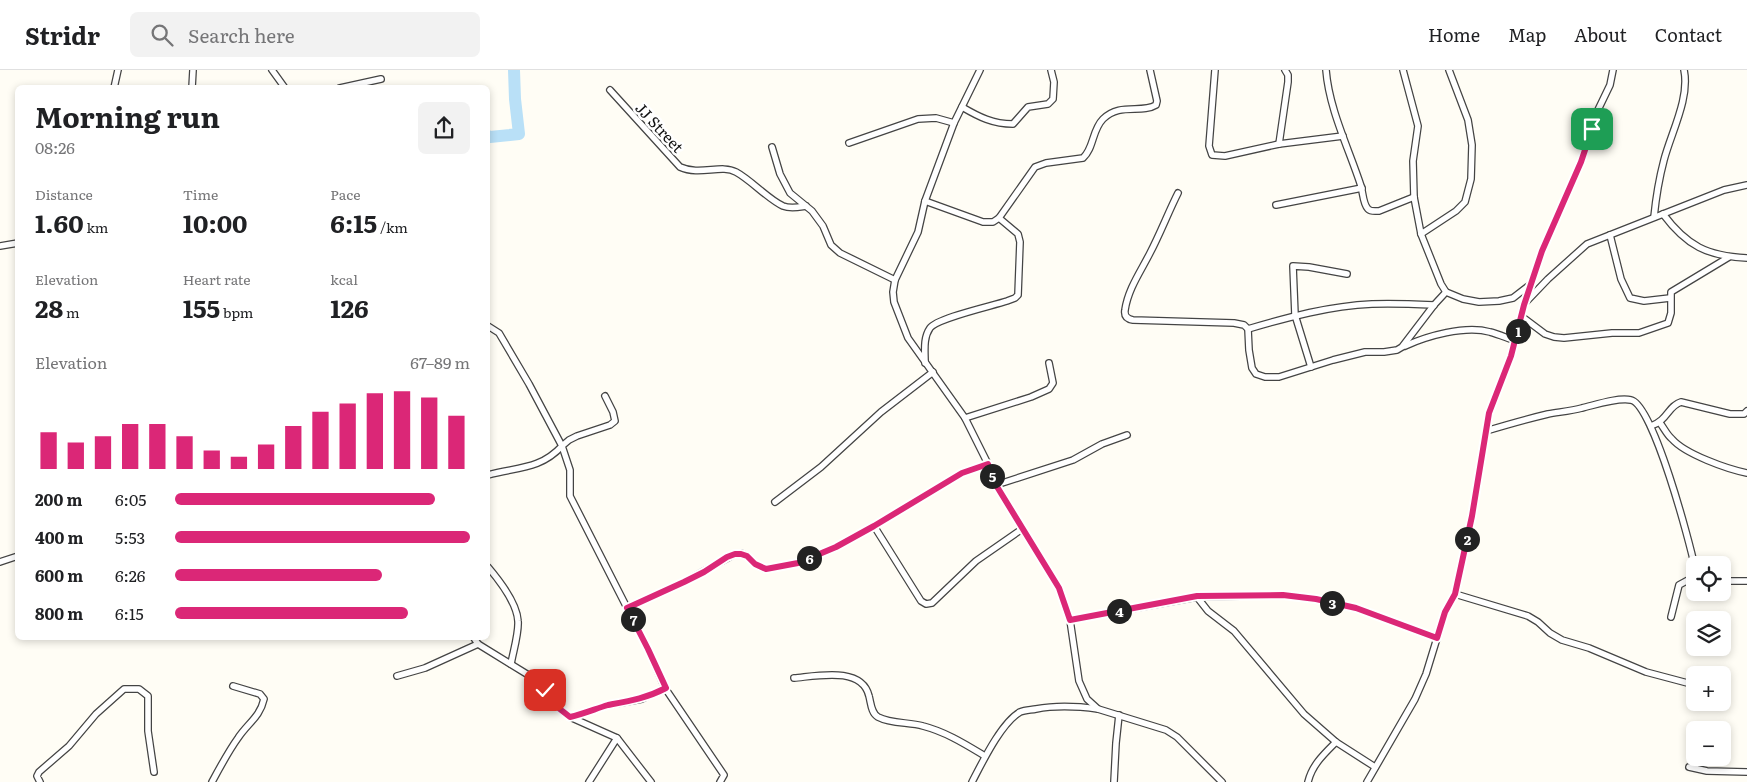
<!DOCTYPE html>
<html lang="en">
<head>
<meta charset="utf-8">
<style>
	:root { --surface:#fff; --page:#f2f2f2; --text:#202124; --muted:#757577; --line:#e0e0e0; --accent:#db2777 }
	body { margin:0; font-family:Literata,serif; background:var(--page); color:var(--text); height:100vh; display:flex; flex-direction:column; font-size:19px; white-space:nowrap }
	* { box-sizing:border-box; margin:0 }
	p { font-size:16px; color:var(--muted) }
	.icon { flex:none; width:28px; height:28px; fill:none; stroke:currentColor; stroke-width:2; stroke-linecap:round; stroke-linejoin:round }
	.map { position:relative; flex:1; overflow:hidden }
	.drawer { position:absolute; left:15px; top:15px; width:475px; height:555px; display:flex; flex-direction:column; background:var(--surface); border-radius:8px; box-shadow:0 2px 8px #0003 }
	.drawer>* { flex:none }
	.controls { position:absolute; left:1686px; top:486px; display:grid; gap:10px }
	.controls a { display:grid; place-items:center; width:45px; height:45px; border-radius:8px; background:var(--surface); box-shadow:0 2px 8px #0003; font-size:25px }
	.pin { position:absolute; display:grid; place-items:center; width:42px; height:42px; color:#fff; margin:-21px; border-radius:10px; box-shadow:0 2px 8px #0006 }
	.km { position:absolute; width:25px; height:25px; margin:-12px; border-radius:50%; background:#222; color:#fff; font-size:14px; line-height:25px; text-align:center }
	.round { display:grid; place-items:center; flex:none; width:52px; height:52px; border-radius:8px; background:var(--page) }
	.headline { display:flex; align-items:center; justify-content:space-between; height:85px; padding:0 20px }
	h1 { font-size:28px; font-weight:700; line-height:38px }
	.figures { display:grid; grid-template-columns:repeat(3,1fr); gap:8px; height:85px; padding:5px 20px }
	.figures div { display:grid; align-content:center }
	.figures b { font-size:25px; font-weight:700 }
	.figures small { font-size:14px; font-weight:400 }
	.figures p { font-size:14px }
	.chart { height:140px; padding:10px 20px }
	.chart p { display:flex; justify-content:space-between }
	.chart svg { width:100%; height:90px; margin-top:5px; stroke:var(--accent); stroke-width:6 }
	ul { padding:0 20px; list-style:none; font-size:16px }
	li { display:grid; grid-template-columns:80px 60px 1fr; align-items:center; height:38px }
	li i { height:12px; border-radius:6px; background:var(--accent) }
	header { display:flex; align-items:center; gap:30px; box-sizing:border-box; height:70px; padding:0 25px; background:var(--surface); border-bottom:1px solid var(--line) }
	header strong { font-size:24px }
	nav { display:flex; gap:28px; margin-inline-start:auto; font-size:18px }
	.search { width:350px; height:45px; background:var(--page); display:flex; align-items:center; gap:12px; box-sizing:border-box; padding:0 18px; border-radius:8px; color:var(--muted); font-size:19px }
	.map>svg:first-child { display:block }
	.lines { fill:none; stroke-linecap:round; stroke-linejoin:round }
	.river { stroke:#b9e0f7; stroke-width:12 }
	.street-casing { stroke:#444; stroke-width:8 }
	.street { stroke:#fff; stroke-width:5.5 }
	.route-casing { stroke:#fff; stroke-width:10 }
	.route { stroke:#db2777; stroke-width:6 }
	.labels { text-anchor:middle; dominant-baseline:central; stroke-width:5; stroke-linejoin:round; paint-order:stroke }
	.street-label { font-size:15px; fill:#111; stroke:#fff }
</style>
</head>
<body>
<header>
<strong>Stridr</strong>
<div class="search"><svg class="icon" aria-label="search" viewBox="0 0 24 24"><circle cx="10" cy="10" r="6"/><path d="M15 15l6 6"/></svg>Search here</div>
<nav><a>Home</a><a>Map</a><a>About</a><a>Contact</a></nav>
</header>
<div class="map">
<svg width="1747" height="712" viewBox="0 0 1747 712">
	<rect width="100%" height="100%" fill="#fffdf5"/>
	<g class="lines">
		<path class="river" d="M488 66 490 67 519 64 515 29 514 0"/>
		<g class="street-casing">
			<g id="street">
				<path d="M272 0 285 18"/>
				<path d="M980 0 954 53 925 131 918 162 895 210 893 222 894 232 908 268 965 348 988 394 996 415 1059 518 1070 550 1079 611 1087 629 1098 639 1166 660 1177 667 1222 712"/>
				<path d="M1215 0 1209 76 1212 85 1225 86 1279 74 1343 66"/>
				<path d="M1326 0C1329 39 1349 79 1361 116 1363 123 1363 134 1368 139 1371 142 1375 141 1379 141L1414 127"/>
				<path d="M1403 0 1418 56 1413 91 1414 127 1421 164 1441 214 1446 222 1463 229 1479 232 1499 231 1513 228 1531 214"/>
				<path d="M114 18 118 0"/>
				<path d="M192 18 193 0"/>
				<path d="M340 18 381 9"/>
				<path d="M610 20 680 97C700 106 721 94 736 102 751 110 769 130 783 136 791 139 799 137 806 136"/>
				<path d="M962 37C979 47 993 54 1013 54L1028 37 1048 34 1053 29 1054 12 1051 0"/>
				<path d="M849 73 918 49 936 48 954 53"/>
				<path d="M1279 74 1288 12V5L1285 0"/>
				<path d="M772 77 780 104 790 123 812 141 823 156 831 175 840 183 895 210"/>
				<path d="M1178 123C1168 143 1160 164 1150 183 1141 201 1128 219 1125 240 1124 246 1127 249 1133 250L1234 253 1244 255 1248 259 1249 280 1252 298 1256 304 1265 307H1279L1333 290 1365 282H1384L1397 280 1402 277 1434 235 1446 222"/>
				<path d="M925 131 983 152H993L999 148 1035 97 1046 93 1083 88C1094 78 1092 60 1103 49 1120 32 1141 44 1156 35L1157 31 1150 0"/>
				<path d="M1276 135 1362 118"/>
				<path d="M1663 144C1687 176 1707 186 1747 188"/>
				<path d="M1654 147C1656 127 1659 109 1664 90 1671 63 1690 28 1684 0"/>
				<path d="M1421 164 1456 141 1465 132 1471 109 1472 75 1468 50 1449 0"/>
				<path d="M1610 165 1621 209 1630 228 1644 231 1670 228"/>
				<path d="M0 176 18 173"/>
				<path d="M1525 233 1548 209 1587 174 1724 120 1747 115"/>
				<path d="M1521 246 1545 264 1554 267 1564 268 1612 263H1639L1668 253 1671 243V222L1729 187"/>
				<path d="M488 256 499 263 529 314 562 376C540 400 516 397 488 405"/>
				<path d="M1248 259C1289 247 1329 236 1372 234 1392 233 1413 234 1434 235"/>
				<path d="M1405 276C1427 266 1465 255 1490 262 1498 264 1507 268 1516 271"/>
				<path d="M925 293C925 281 923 268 930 258 937 248 992 236 1007 231L1015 228 1018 225 1020 172 1018 164 999 148"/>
				<path d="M1311 297 1295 245 1293 196 1309 197 1347 204"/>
				<path d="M605 326 613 342 615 351 610 355 577 366 569 370 562 376 570 400V426L648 579 665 618 724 705 720 712"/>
				<path d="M965 348 1031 327 1049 319 1053 313 1049 293"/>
				<path d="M1660 353C1664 358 1667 365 1672 369 1685 384 1727 399 1747 403"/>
				<path d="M1651 356C1668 350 1668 336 1681 332L1730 344H1744L1747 341"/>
				<path d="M1486 361C1506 355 1527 349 1548 344 1559 342 1571 341 1582 338 1595 335 1618 327 1631 330 1653 334 1690 473 1695 498"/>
				<path d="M996 415 1073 390 1102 374 1127 365"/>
				<path d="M775 432 821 397 881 342 933 302"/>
				<path d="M874 456 921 531 926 534 932 533 976 491 1022 459"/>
				<path d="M0 492 18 486"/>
				<path d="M488 497C499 510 517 533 518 551 519 563 513 582 511 594"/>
				<path d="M1722 511H1747"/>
				<path d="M1455 524 1528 546 1538 552 1550 563 1562 570 1589 578 1646 602 1695 615"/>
				<path d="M1197 527 1208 541 1234 561 1304 644 1336 672 1375 697"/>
				<path d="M627 538 684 512 735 484 741 483 747 486 755 494 765 499 798 493 836 477 874 456 962 403 988 394"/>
				<path d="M1671 547 1679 515 1690 509 1695 502"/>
				<path d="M1070 550 1197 527 1283 525 1316 529 1356 538 1437 568"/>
				<path d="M474 568 478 574 530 606 545 620 556 635 570 647 617 668 651 712"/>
				<path d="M397 606 425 598 478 574"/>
				<path d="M794 608C817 606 862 596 869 626 871 633 871 643 878 647 891 654 909 652 923 656 946 662 965 674 985 686"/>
				<path d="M570 647 609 635 642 629 665 618"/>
				<path d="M1689 697 1707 701 1747 702"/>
				<path d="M40 712 37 706 39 702 69 676 96 644 124 619H139L148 626V661L154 702"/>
				<path d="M212 712C220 697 228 682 238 668 248 653 260 647 264 629L260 624 233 616"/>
				<path d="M589 712 617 668"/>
				<path d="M972 712C982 693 1001 653 1020 642 1025 640 1031 640 1036 639 1057 635 1076 636 1098 639"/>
				<path d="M1114 712 1116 673 1119 645"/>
				<path d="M1308 712C1312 695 1324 684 1336 672"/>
				<path d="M1367 712 1415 629 1426 604 1445 542 1455 524 1472 445 1489 343 1511 286 1524 235 1542 181 1581 92 1597 42 1610 15 1613 0"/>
			</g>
		</g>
		<use href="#street" class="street"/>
	</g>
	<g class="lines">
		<g class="route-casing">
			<path id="route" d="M545 620 556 636 570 647C583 644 595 639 608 635 629 631 647 628 666 618L648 579 627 538 684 512 704 502 727 487 735 484H741L747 486 755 494 766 499 798 493 836 477 874 456 962 403 988 394 996 415 1059 518 1070 550 1197 526 1283 525 1316 529 1356 538 1437 568 1445 542 1455 524 1472 446 1489 343 1511 286 1524 235 1542 181 1581 92 1592 59"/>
		</g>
		<use href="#route" class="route"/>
	</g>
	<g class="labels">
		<g class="street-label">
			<text transform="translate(660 57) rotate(47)">JJ Street</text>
		</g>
	</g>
</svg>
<div class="controls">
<a><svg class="icon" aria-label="locate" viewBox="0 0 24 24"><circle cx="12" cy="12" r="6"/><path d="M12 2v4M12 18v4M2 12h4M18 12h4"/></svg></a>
<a><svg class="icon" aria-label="layers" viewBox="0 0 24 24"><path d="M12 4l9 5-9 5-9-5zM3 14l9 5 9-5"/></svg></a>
<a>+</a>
<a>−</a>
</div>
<div class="pin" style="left:1592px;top:59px;background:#1e9e55"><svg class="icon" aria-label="arrive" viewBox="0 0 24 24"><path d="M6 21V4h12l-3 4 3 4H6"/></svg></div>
<div class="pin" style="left:545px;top:620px;background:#d93025"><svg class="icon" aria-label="check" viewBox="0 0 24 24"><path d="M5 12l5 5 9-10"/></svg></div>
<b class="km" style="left:1518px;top:261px">1</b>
<b class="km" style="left:1467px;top:469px">2</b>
<b class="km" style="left:1332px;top:533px">3</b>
<b class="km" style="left:1119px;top:541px">4</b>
<b class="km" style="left:992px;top:406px">5</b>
<b class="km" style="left:809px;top:488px">6</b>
<b class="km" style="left:633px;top:549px">7</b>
<section class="drawer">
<div class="headline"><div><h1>Morning run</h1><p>08:26</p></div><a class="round"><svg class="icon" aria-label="share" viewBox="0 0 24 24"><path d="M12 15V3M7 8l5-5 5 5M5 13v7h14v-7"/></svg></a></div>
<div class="figures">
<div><p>Distance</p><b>1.60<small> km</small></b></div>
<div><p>Time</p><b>10:00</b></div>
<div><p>Pace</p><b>6:15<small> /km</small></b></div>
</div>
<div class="figures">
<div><p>Elevation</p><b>28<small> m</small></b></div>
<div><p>Heart rate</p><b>155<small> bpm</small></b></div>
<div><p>kcal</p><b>126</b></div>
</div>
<div class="chart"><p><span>Elevation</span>67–89 m</p>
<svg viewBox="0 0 160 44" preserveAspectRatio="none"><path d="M5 44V26M15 44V31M25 44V28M35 44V22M45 44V22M55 44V28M65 44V35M75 44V38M85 44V32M95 44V23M105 44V16M115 44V12M125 44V7M135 44V6M145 44V9M155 44V18"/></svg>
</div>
<ul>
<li><b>200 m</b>6:05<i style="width:88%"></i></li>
<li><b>400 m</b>5:53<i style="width:100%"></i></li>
<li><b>600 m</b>6:26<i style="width:70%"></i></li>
<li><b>800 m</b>6:15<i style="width:79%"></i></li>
</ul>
</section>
</div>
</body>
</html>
